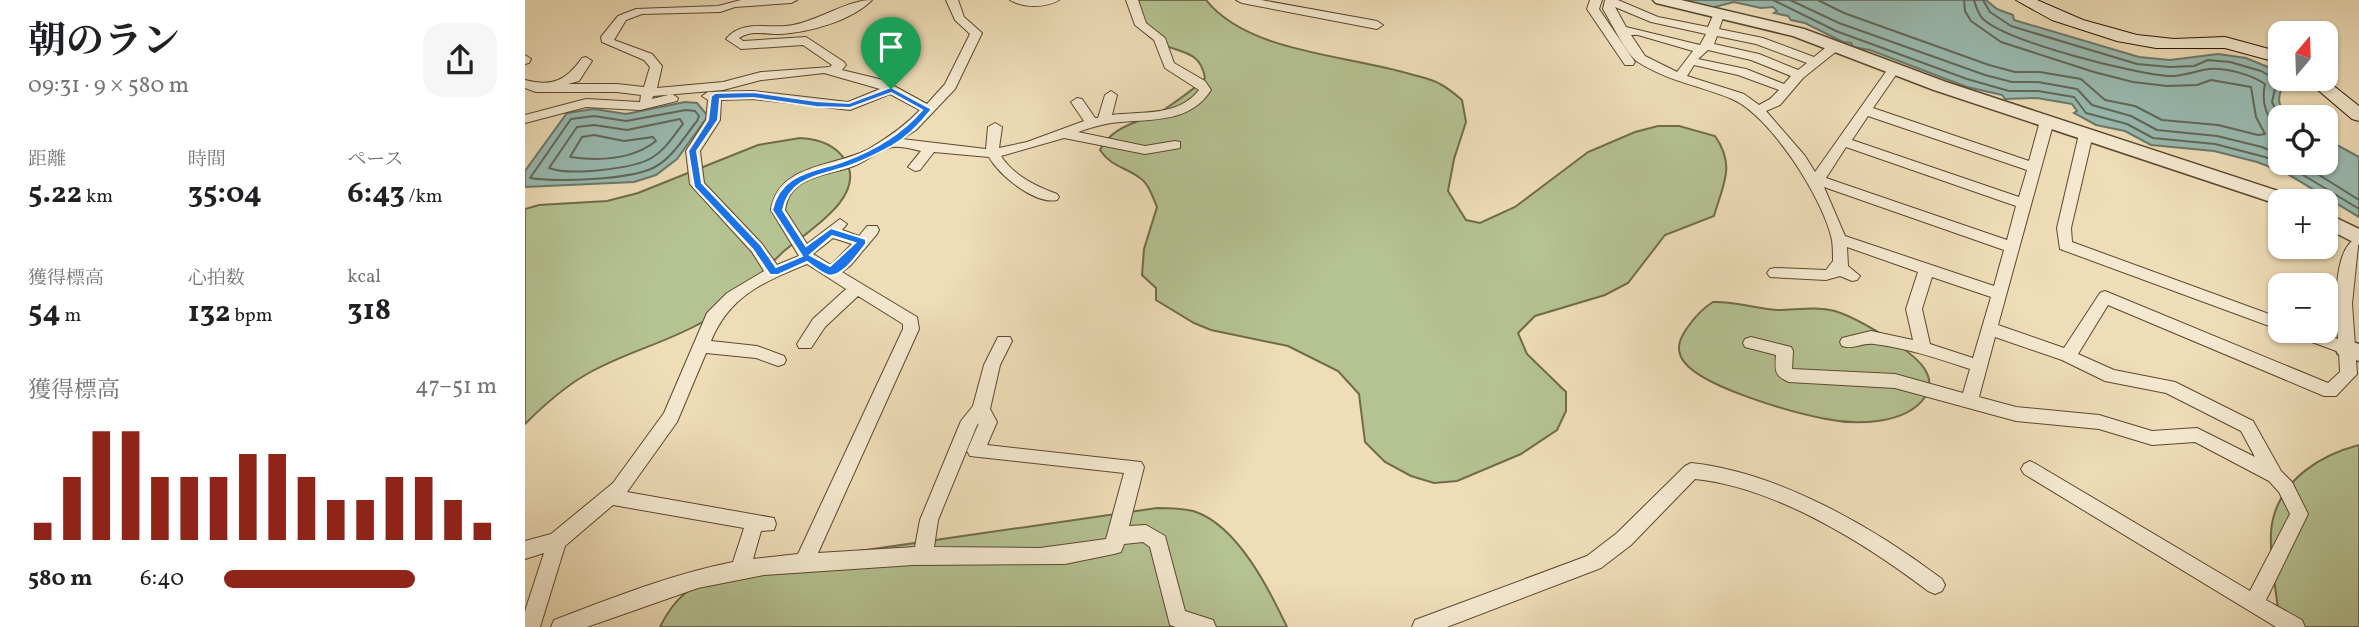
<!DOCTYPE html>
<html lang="ja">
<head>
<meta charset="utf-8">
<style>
	:root { --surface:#fff; --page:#f6f6f6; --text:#202124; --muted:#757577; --accent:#8f2418 }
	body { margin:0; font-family:Vollkorn,"Noto Serif JP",serif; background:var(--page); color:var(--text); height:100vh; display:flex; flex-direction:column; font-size:26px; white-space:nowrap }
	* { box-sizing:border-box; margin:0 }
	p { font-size:23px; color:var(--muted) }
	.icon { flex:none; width:38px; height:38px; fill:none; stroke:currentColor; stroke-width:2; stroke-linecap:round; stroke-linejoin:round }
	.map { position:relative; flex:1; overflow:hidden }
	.drawer { display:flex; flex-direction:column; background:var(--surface); width:525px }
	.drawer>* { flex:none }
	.needle { width:46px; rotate:19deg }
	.fabs { position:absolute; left:1743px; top:21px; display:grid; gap:14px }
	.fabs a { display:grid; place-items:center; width:70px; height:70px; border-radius:14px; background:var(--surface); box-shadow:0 2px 5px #0004; font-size:35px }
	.pin { position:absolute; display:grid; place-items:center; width:60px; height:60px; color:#fff; margin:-72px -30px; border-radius:50% 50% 50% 0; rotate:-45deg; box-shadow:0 0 7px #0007 }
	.pin .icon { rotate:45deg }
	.round { display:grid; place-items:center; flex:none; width:74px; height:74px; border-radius:21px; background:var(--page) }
	.headline { display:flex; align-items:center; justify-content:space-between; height:119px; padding:0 28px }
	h1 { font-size:38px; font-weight:700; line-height:52px }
	.figures { display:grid; grid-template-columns:repeat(3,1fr); gap:10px; height:119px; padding:7px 28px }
	.figures div { display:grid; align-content:center }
	.figures b { font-size:30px; font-weight:700 }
	.figures small { font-size:19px; font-weight:400 }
	.figures p { font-size:19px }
	.chart { height:196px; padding:14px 28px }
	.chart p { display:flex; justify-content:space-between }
	.chart svg { width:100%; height:126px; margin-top:7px; stroke:var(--accent); stroke-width:6 }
	ul { padding:0 28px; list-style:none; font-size:23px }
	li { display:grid; grid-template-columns:112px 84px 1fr; align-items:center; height:52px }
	li i { height:18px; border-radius:9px; background:var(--accent) }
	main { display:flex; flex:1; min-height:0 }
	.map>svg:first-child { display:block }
	.green { fill:#b5c291; stroke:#706c49; stroke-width:2 }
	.water { fill:#99bbb2; stroke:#6d796b; stroke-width:2 }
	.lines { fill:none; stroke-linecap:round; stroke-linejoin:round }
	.shore { stroke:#62685a; stroke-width:2 }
	.minor-casing { stroke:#5c482e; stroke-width:2 }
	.tertiary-casing { stroke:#5c482e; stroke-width:3 }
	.secondary-casing { stroke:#2c1601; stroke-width:2 }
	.minor { fill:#f4e9d0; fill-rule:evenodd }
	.tertiary { fill:#f4e9d0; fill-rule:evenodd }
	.secondary { fill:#f4e9d0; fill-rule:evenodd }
	.route { fill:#1a73e8; stroke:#fff; stroke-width:2; fill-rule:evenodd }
</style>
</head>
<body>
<main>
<section class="drawer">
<div class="headline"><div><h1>朝のラン</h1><p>09:31 · 9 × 580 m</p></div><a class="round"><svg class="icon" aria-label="share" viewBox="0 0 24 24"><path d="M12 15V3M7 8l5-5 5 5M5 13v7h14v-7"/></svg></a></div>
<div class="figures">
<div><p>距離</p><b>5.22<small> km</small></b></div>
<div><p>時間</p><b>35:04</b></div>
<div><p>ペース</p><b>6:43<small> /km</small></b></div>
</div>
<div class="figures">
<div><p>獲得標高</p><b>54<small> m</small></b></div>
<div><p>心拍数</p><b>132<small> bpm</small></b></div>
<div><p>kcal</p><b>318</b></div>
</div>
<div class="chart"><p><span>獲得標高</span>47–51 m</p>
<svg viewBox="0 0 160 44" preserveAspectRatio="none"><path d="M5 44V38M15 44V22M25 44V6M35 44V6M45 44V22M55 44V22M65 44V22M75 44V14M85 44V14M95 44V22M105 44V30M115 44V30M125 44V22M135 44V22M145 44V30M155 44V38"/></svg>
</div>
<ul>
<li><b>580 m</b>6:40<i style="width:70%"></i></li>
</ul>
</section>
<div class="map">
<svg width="1834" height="627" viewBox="0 0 1834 627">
	<rect width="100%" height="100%" fill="#eeddb7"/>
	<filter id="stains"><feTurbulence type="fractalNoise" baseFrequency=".00286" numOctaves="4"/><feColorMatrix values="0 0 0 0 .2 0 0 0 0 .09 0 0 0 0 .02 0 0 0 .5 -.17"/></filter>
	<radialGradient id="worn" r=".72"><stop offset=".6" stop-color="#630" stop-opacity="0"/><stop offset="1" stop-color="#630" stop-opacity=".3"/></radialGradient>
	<g class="green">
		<path d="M609 0H681C723 53 823 55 885 74 895 77 907 79 915 84 923 88 930 94 937 100L941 122 929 159 923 191 941 220 955 223 990 207 1063 152 1110 132 1133 126H1154L1190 136C1211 166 1198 184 1189 216L1140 235 1103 283 1080 295 1010 316 993 333 1002 354 1041 392V411L1032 430 996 454 932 481 909 483 886 476 860 462 840 442 834 394 813 371 763 346 686 330 669 323 631 300V288L617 275 619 249 632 207C628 198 624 184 615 178 601 167 586 167 575 150 589 123 617 123 640 109 653 100 670 89 680 78 675 47 650 54 629 40 621 35 615 26 609 19Z"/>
		<path d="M275 138C293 139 310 144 320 160 344 197 279 233 258 252 233 275 213 302 183 319 145 342 100 352 62 374 39 387 19 405 0 424V209L14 205 82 201 113 193 233 145Z"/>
		<path d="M1188 302C1210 301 1231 309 1252 310 1271 310 1291 306 1310 311 1332 318 1386 349 1399 368 1406 379 1406 387 1400 397 1381 425 1330 425 1301 419 1270 413 1169 386 1156 357 1151 346 1156 337 1162 328 1169 318 1178 308 1188 302Z"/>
		<path d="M1834 445V627H1755C1753 598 1741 545 1748 519 1758 478 1796 455 1834 445Z"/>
		<path d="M632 508C645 508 659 508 671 512 713 527 744 589 762 627H135C158 580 185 580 231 566Z"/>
	</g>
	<g class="water">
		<path d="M1159 0H1461L1472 9 1488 15 1489 20 1614 57 1645 60 1693 54 1721 58 1755 72V79H1763L1769 83 1757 88C1751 100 1755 108 1763 117H1755V163H1801V139L1834 157V217L1761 173 1732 162 1689 151 1626 145 1600 131 1571 125 1549 113 1552 111 1547 104 1512 98 1480 99 1477 95 1442 87 1345 50 1328 47 1326 43 1318 42 1280 23 1266 20 1263 16 1249 13 1252 11 1248 7 1236 8 1209 2 1186 8Z"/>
		<path d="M160 102 172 103 183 116 152 159 131 175 109 182 0 187V171L42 113 69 109 101 114Z"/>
	</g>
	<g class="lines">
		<g class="shore">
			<path d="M1248 0 1311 31 1442 79 1484 91H1513L1549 97 1561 113 1602 124 1628 138 1690 144 1740 157 1765 167 1834 209"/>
			<path d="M1265 0 1314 23 1460 75 1487 82H1513L1552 89 1567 105 1606 116 1632 130 1692 136 1737 147 1755 155"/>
			<path d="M1293 0 1319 13 1464 65 1490 72H1515L1556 79 1580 100 1610 106 1637 120 1693 125 1733 135 1740 134 1731 117 1726 87 1686 80 1672 85 1642 86 1608 82 1569 72 1476 42 1446 21 1440 11 1439 0"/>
			<path d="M1449 0C1451 7 1453 14 1458 19 1483 42 1606 73 1642 76 1657 77 1669 71 1684 69 1700 67 1727 75 1740 84 1736 103 1741 117 1755 131"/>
			<path d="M1458 0 1465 12 1486 26 1612 64 1645 67 1669 66 1683 60 1705 62 1736 71 1752 80 1747 102 1755 119"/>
			<path d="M161 110 170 111 174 116 172 121C159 137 147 159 128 168 103 180 33 182 5 178L46 119 69 116 101 121Z"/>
			<path d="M155 119 158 124C148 136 141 149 128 157 110 169 44 176 24 168L52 127 69 125 102 130Z"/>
			<path d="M69 135 99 141 128 137 131 141C107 160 74 161 45 157L57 137Z"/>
			<path d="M1775 163 1834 200"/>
		</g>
		<g class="minor-casing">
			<g id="minor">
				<path d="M216 0H272L266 3 210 7 195 12 117 14 101 20 89 40 127 54 137 66 132 88 198 82 236 72 305 67 307 65 278 45 216 49 201 39C218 18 245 30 268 25 295 20 322 0 347 0 326 21 285 32 256 34 241 35 228 29 214 38L218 41 281 37 319 62 321 65 317 70 358 80 402 104 420 84 445 34 430 20 421 0H433L439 17 457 33 430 89 391 130 377 139 461 149 463 127 470 123 477 127 474 148 502 142 559 121 546 102 552 98 557 99 570 118H573L580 95 586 91 592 95 587 115C617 111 653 117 674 90L640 68 629 40 610 25 601 0H613L621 23 640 38 649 63 680 81 686 90C666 122 630 119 596 122 581 123 567 127 553 132L620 146 650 141 655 142V148L620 154 539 138 476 156C489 176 511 186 532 194L534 197 532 200C510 205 474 175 464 157L409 152 395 170 390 171 383 167 396 151C387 149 377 146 368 147 359 147 340 162 329 166 302 176 265 175 260 210L282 244 315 219 322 224 317 230 334 236 342 226H352L354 230 352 234 325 266 317 272 392 317 394 329 293 553 390 547 395 520 436 421 448 406 459 365 473 337H485L487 341 475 365 465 409 472 422 462 445 616 462 619 467 604 526 621 525 640 536 660 611 688 620 691 627H651L645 625 625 547 618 542 599 544 596 552 589 554 540 564 388 565 239 575 173 588 62 627H26L29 620C87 598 147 574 208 562L219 528 88 505 40 546 15 627H0V611L19 553 0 559V541L26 534 88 483 139 413 182 313 202 293 239 271 227 252 165 184 161 151 181 120 183 100 177 96 183 92 228 91 323 102 355 89 299 73 236 80 198 90 128 96 127 99 147 94 153 98 152 101 115 110 61 107 0 123V115L61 99 115 102 116 95 92 92H11L0 88V80C27 87 41 81 57 58L61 57 67 61 54 81 43 84H92L119 87 125 67 119 60 77 42 76 37 93 16 111 9 193 6ZM365 94 395 110C380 126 361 139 342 150 308 167 253 164 246 210L274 256 252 265 237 244 179 183 175 151 195 120 196 100 228 99 325 110ZM308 238 327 244 306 265 288 254ZM282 264 321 289 288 319 272 344 274 348H286L300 327 333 296 378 324V329L273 554 228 559 236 531 249 530 251 524 249 518 102 492 152 422 181 353 231 358 253 366 259 364 261 360 259 356 232 346 186 341C205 295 239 282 282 264ZM454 423 442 451 445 456 599 473 581 539 515 548 409 547 413 520 452 425Z"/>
				<path d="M485 0H534C521 8 498 8 485 0Z"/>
				<path d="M711 0H736L852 21 858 25 852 29 717 3Z"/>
				<path d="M1065 0H1077L1074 9 1110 62 1108 65H1100L1062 9Z"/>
				<path d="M1080 0H1093L1133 17 1183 27 1189 13H1197L1199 15 1194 29 1238 38 1289 57 1305 44H1313V50L1278 78 1255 105 1241 111 1280 156 1290 172 1365 66 1369 65 1375 69 1348 108 1504 161 1515 121 1522 117 1527 118 1529 121 1473 325 1539 348 1575 293 1580 291 1803 383 1815 372 1814 352 1768 335 1766 331H1791L1813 339C1811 315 1806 246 1834 237L1827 304 1832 374 1811 396H1799L1583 305 1553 354 1589 370 1650 382 1728 421 1756 471 1767 482 1783 514 1741 600 1777 620 1780 627H1751L1499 474 1496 469 1499 464 1505 461 1511 464 1725 591 1765 514 1754 492 1744 481 1670 442 1627 445 1574 429 1491 421 1370 388 1264 382C1249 376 1250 370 1251 355L1220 347 1218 343 1220 339 1226 337 1266 347 1268 351 1267 369 1370 374 1438 393 1445 369C1414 359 1382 348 1349 344 1338 342 1328 350 1317 346L1315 342 1317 338 1346 331 1388 340 1381 309 1393 272 1322 247 1323 266 1335 276 1332 280 1327 281 1315 276 1301 280 1245 277 1242 273 1245 269 1250 268 1301 270 1308 261C1308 255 1308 247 1307 240 1299 200 1245 115 1207 99 1176 86 1142 81 1113 62 1101 54 1086 22 1078 9ZM1090 7 1126 22 1181 34 1175 45 1101 27ZM1106 35H1113L1168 51 1152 72 1120 56ZM1192 36 1231 44 1282 63 1273 70 1234 54 1189 44ZM1183 50 1226 60 1266 76 1259 84 1221 69 1173 59ZM1169 65 1213 75 1254 90 1245 99 1234 105 1219 94 1162 76ZM1343 116 1502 170 1494 197 1327 140ZM1321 147 1491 206 1482 240 1301 178ZM1299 187 1479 250 1469 286 1320 236ZM1407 277 1466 297 1448 358 1405 344 1397 309ZM1470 337 1537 360 1580 381 1641 393 1716 431 1730 457 1672 428 1627 431 1574 415 1491 407 1454 397Z"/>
				<path d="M0 55 6 59 4 63 0 64Z"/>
				<path d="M1561 130 1568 134 1546 228 1547 242 1755 318V330L1535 249 1532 228 1554 134Z"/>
				<path d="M1166 463C1253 472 1348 527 1417 579L1420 585 1417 591 1410 594 1403 591C1340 543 1250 487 1170 479L1106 545 1076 568 922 627H887L890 620 1062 556 1092 533 1160 466Z"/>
			</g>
		</g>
		<g class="tertiary-casing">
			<g id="tertiary">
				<path d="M1128 0H1156L1279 29 1421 82 1771 197 1773 201H1755V205L1409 90 1268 36 1131 3Z"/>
				<path d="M1801 213 1834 229V245L1801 228Z"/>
				<path d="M1821 340 1834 344V361L1813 354 1810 348 1813 342Z"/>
			</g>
		</g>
		<g class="secondary-casing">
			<g id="secondary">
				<path d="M1491 0H1512L1558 20 1612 35 1649 39 1700 37 1755 52V63L1700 48H1631L1592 41 1527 20Z"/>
				<path d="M1780 79H1800L1834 106V121L1827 119Z"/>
			</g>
		</g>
		<use href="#minor" class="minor"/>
		<use href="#tertiary" class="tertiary"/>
		<use href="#secondary" class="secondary"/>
	</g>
	<path class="route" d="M366 87 407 109C396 123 383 137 367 146 354 153 340 160 327 165 299 176 265 175 258 210L281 246 306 228 341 239V244C333 254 316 280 302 275 295 272 288 266 282 262L253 275H245L228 250 169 187 163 151 183 120 186 96 190 93 228 92 291 101 324 103ZM366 93 397 110C376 134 349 150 319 161 289 172 256 172 247 210L277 256 251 267 236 245 177 183 172 151 193 120 195 99 228 98 291 107 325 108ZM307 236 330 243 305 266 285 255Z"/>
	<rect width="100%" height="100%" filter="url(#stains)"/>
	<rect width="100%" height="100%" fill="url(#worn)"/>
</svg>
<div class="fabs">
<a><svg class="needle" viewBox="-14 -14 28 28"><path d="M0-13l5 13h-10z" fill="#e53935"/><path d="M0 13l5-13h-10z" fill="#757577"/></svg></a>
<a><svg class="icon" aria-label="locate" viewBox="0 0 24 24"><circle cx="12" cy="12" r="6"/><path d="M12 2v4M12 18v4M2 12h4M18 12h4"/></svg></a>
<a>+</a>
<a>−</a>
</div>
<div class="pin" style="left:366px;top:89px;background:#1e9e55"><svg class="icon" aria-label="arrive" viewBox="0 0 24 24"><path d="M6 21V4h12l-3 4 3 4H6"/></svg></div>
</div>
</main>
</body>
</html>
